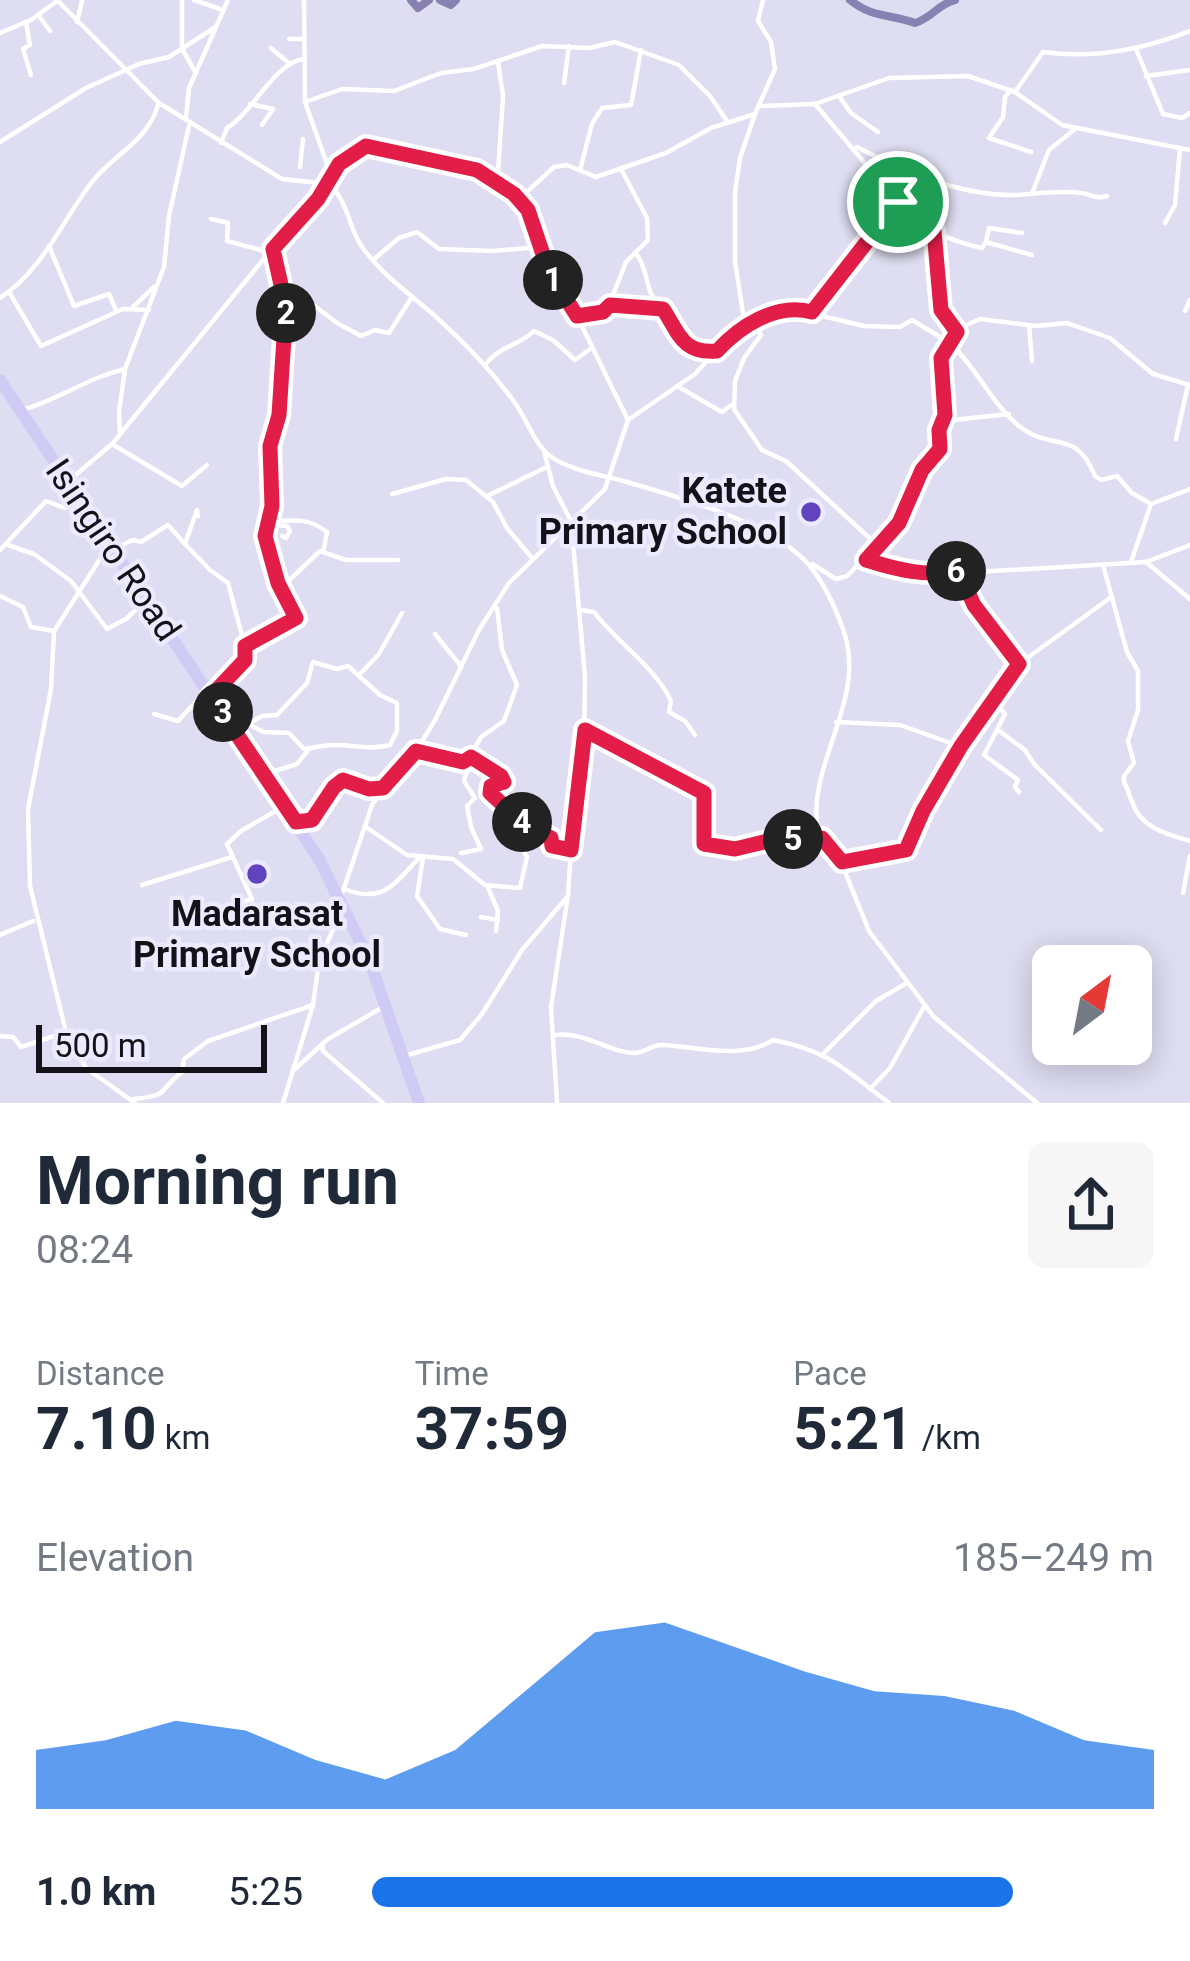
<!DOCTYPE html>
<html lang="en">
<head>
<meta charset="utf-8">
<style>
	:root { --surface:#fff; --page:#f6f6f7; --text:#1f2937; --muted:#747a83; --accent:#1a73e8 }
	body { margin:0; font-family:Roboto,sans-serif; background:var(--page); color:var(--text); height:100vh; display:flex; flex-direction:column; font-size:45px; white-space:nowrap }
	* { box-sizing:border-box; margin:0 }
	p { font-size:39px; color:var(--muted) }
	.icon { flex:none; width:66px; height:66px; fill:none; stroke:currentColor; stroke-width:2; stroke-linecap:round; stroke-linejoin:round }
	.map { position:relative; height:1103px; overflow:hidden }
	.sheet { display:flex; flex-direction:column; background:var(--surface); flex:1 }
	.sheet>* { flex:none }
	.needle { width:78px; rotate:32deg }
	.fabs { position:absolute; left:1032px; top:945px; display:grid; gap:24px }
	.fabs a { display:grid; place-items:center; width:120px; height:120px; border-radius:18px; background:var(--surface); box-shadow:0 6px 30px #0003; font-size:60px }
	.scale { position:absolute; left:36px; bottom:30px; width:231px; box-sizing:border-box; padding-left:12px; border:6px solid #121218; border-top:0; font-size:33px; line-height:42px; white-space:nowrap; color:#121218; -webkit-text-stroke:9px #ebeafe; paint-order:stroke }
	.pin { position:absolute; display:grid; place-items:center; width:102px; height:102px; color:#fff; margin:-51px; border:6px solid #fff; border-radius:50%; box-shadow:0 3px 12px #0007 }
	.km { position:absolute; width:60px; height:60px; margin:-30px; border-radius:50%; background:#222; color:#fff; font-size:33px; line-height:60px; text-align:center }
	.round { display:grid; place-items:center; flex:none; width:126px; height:126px; border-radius:18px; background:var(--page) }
	.headline { display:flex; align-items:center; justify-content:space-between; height:204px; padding:0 36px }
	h1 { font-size:66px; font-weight:700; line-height:90px }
	.metrics { display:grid; grid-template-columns:repeat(3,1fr); gap:18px; height:204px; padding:12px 36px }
	.metrics div { display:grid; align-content:center }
	.metrics b { font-size:60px; font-weight:700 }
	.metrics small { font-size:33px; font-weight:400 }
	.metrics p { font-size:33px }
	.chart { height:336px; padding:24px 36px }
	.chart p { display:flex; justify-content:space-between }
	.chart svg { width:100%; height:216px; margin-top:12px; fill:var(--accent); opacity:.7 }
	ul { padding:0 36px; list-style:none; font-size:39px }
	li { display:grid; grid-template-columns:192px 144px 1fr; align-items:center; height:90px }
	li i { height:30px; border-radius:15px; background:var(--accent) }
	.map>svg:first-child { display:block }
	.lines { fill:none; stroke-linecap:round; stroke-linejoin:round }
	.river { stroke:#8882b3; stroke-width:8 }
	.street { stroke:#fff; stroke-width:4.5 }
	.primary { stroke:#d0cbf5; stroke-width:12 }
	.route-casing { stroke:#fff; stroke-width:24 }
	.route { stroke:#e11d48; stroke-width:15 }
	.poi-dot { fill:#6144bd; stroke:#ebeafe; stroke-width:4.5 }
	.labels { text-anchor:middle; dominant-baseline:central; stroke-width:9; stroke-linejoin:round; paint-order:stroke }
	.poi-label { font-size:36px; font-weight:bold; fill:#121218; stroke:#ebeafe; text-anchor:end }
	.street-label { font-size:36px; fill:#121218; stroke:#ebeafe }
</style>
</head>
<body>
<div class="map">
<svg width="1190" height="1103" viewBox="0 0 1190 1103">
	<rect width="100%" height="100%" fill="#deddf1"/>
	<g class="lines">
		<g class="river">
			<path d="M411 0 418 8 429 0"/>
			<path d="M440 0 451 5 456 0"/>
			<path d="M850 0C872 18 890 14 915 23 932 18 938 4 955 0"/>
		</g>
		<g class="street">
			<path d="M57 0 159 103 282 179 328 184"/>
			<path d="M182 0V49L196 73"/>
			<path d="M194 0 223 10"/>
			<path d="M304 0 305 102 331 175"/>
			<path d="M39 16 50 31"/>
			<path d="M77 22 82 1"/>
			<path d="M26 23 30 45 23 49 31 75"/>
			<path d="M0 33 31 20 57 1"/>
			<path d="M289 39H304"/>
			<path d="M271 48 290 64"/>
			<path d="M1136 49 1163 114 1182 118 1190 113"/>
			<path d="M1146 76 1190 70"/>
			<path d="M564 83 569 46"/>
			<path d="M1011 90 1005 97 1003 117 989 138 1031 152"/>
			<path d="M1015 92 1043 52C1092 59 1144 49 1190 31"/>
			<path d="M839 96 851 113 878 132"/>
			<path d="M305 102 342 89 394 91 441 73 474 69 542 46 589 48 615 42 679 65 710 96 727 121"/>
			<path d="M250 104 273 109 262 125"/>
			<path d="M815 104 906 212C927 231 954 242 982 248L986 242 1032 255"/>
			<path d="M762 106 815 104 889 78 968 76 1015 92 1062 125 1190 150"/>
			<path d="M186 117 189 88 228 0"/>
			<path d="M0 142 86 88 139 64 169 57 214 28"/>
			<path d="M221 143 227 128C250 115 276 62 303 59"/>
			<path d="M857 147C905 172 960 196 1016 195 1037 194 1059 190 1081 193 1093 194 1095 200 1107 196"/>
			<path d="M300 167 303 139"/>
			<path d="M580 170 592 124 602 108 631 105 641 50"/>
			<path d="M492 176 498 174 503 96 498 62"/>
			<path d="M328 184C348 199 348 227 362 247 382 275 410 294 435 316 464 342 492 371 515 403 526 418 535 445 550 456 571 471 602 475 627 482 678 497 774 523 809 565 824 583 835 607 843 629 869 700 805 764 818 832L841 862 869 931 934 1017 1037 1103"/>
			<path d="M1033 191 1049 150 1075 129"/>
			<path d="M519 199 554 167 567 165 596 177 666 153 711 128 755 114"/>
			<path d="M211 219 228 223 227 241 268 252"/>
			<path d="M1165 223 1175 205 1180 148"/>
			<path d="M934 231 942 310 957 332"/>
			<path d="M986 242 989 228 1022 233"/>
			<path d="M49 246 74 306 109 294 116 310"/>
			<path d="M637 255C646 268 645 277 650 291 653 301 662 306 667 315 681 338 686 354 717 351"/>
			<path d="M373 260 399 238 417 232 439 249 492 251 541 247"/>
			<path d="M281 280 337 323 361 336 375 330 389 333 410 300"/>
			<path d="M9 292 41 346 123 309 149 310"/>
			<path d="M0 298C43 270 62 221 92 182 114 154 148 141 158 105"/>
			<path d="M610 305 657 308"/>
			<path d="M133 307 154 287"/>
			<path d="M1185 311 1190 300"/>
			<path d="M811 312 897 204"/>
			<path d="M577 316 607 310 626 262 648 240 647 218 621 169"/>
			<path d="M753 322 761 335 744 358 735 381 734 409 762 450 786 461 877 545"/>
			<path d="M741 325 793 309 864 326 900 327 912 320 950 343 962 327 980 319 1036 326 1067 323 1110 338 1153 374 1190 385"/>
			<path d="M1029 325 1032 361"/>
			<path d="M485 365C500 345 519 346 534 331L553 340 575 360 590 349"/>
			<path d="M677 386 722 412 733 404"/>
			<path d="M25 409C62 398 87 378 125 369"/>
			<path d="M944 421 1009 414"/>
			<path d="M120 433 119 412 125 369 164 267 169 216 189 126"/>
			<path d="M1176 439 1188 385"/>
			<path d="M112 444 182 486 207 465"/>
			<path d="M544 451 553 486 571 521 585 677 584 753 575 791 568 895 551 1007 557 1103"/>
			<path d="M72 478 112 444 294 222 318 199 339 164 366 146 477 170 519 199 533 219 549 272 577 316 627 418"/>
			<path d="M392 494 446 479 466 480 493 502 507 528 532 558"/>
			<path d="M487 496 547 467"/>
			<path d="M198 516 197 510 185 544 210 570 228 583 247 654 211 696"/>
			<path d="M269 522C292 520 308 517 327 532L324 548"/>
			<path d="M269 525 287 526 290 531 286 538 282 536"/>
			<path d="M8 545 34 554 71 581 107 629 126 619 143 603"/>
			<path d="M109 545 54 631 51 689 28 809 30 886 66 1032 86 1068 135 1103"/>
			<path d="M118 547 133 540 141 542 168 525 185 544"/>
			<path d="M0 550 46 501 65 508 74 498"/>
			<path d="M866 560 899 523 922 470 941 449C940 436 941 432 945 421 952 395 930 371 950 343 976 367 992 404 1019 426 1053 453 1075 427 1095 476L1101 480 1117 476 1132 493 1151 504"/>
			<path d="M1131 562 1151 504 1190 489"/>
			<path d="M1146 562 1190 599"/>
			<path d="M812 564 836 579 847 576 863 560 942 574 1146 562 1190 545"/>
			<path d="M1103 565 1127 652 1138 671V710L1128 741 1134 763 1124 776V783C1128 788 1129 795 1132 802 1141 828 1166 834 1190 841"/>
			<path d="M281 588 320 551 346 560H398"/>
			<path d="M0 596 23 607 31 627 54 631"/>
			<path d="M581 610 594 612C617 643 654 665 671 701L669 712 685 721 695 735"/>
			<path d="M435 634 460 665"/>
			<path d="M245 645 296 618 278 583 265 536 272 506 270 446 279 415 286 307 273 250"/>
			<path d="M1019 664 1110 598"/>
			<path d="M360 674 379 654 402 613"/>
			<path d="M994 701 1005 714 984 755 1018 780 1015 787 1019 792"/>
			<path d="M154 714 178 721 203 694"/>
			<path d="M230 716 248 724 262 716 277 715 307 683 313 662 337 669 348 666 380 695 397 703V731L390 745C370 750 356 745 336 745 326 744 315 748 304 749L289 733 264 732 248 724"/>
			<path d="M836 722 900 725 959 746"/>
			<path d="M585 730 704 793V844L735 849 776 839 822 838"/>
			<path d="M998 730 1025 750 1034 764 1101 830"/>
			<path d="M416 751 467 761 481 737 504 721 517 685 502 650 497 608"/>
			<path d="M472 758 505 779 489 789 524 824 551 838 552 846 571 850"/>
			<path d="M265 774 297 764 309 749"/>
			<path d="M302 824 312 820 339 782C355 777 366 791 383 788L416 751 435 720 479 630 509 583 605 489 628 420 695 374 744 320 735 261V192L740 158 755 114 775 69 771 42 758 21 763 0"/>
			<path d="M366 827 407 855 453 859 485 885 520 888 527 857 523 850 535 830"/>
			<path d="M461 853 481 849 471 827 467 806 475 798 464 781 468 767 464 762"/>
			<path d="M423 858 417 896 440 929 466 935"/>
			<path d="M841 862 906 850 923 810 961 746 1019 664 974 605 958 571"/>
			<path d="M142 885 232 857"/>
			<path d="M487 885 498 911 496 931"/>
			<path d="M347 890C384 903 394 884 419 858"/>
			<path d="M1183 893 1190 856"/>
			<path d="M342 894 372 805 383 788"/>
			<path d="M208 913 252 899 227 844 241 831 281 808"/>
			<path d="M481 917 498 920"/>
			<path d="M0 935 33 921"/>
			<path d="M554 1035C587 1031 611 1054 636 1053 647 1052 652 1044 663 1045 699 1047 742 1060 773 1040 830 1051 845 1070 889 1103"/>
			<path d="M0 1036 13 1037 21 1047 66 1032"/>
			<path d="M322 1044 323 1051 383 1103"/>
			<path d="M823 1054 876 1001 905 984"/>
			<path d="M404 1056 460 1040 482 1014 522 950 568 896"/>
			<path d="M295 1069 328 1039 383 1007"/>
			<path d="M870 1089 890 1068 925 1005"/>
			<path d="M133 1099C172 1095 156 1092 182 1072L184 1059 208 1041 313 1005"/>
			<path d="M283 1103 313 1005 319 961 340 914"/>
		</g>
		<path class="primary" d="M0 380 319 859 370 962 419 1103"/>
	</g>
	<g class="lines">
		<g class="route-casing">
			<path id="route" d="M366 146 477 170 514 194 528 210 549 272 577 316 603 312 610 305 663 309C679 333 682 354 717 351 739 327 776 302 812 312L898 202 913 218 934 231 941 310 957 332 941 358 945 415 939 430 940 449 922 470 899 523 866 560C896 569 927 578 958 570L974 605 1019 664 961 746 923 811 906 850 842 862 822 838 776 839 735 849 704 844V793L585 730 571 850 552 846 551 838 524 824 490 793 491 786 504 782 501 776 471 757 463 762 416 751 383 788 369 789 343 780 334 787 312 820 296 822 211 696 245 660V646L296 618 278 583 265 536 272 506 270 446 279 415 286 307 273 249 318 199 339 164Z"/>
		</g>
		<use href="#route" class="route"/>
	</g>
	<g class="poi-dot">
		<circle cx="811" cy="512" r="12"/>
		<circle cx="257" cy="874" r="12"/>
	</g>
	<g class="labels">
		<g class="poi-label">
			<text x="787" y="491">Katete<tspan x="787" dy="41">Primary School</tspan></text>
			<text x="257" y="914" text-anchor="middle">Madarasat<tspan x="257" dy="41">Primary School</tspan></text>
		</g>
		<g class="street-label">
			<text transform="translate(113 550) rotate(56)">Isingiro Road</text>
		</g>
	</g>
</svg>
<div class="fabs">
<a><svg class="needle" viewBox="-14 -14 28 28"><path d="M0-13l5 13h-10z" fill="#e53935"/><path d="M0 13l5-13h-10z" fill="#747a83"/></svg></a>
</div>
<div class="scale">500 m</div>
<div class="pin" style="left:898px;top:202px;background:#1e9e55"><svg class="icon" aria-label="arrive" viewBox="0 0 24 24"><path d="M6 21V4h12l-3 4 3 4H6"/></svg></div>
<b class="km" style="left:553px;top:280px">1</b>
<b class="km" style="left:286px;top:313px">2</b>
<b class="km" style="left:223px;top:712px">3</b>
<b class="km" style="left:522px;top:822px">4</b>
<b class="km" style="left:793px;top:839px">5</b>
<b class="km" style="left:956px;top:571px">6</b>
</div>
<section class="sheet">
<div class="headline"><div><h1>Morning run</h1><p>08:24</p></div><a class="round"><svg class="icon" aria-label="share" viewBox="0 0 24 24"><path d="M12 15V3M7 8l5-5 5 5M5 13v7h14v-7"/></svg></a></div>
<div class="metrics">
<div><p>Distance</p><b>7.10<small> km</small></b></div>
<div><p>Time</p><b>37:59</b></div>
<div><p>Pace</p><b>5:21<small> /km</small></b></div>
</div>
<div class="chart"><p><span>Elevation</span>185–249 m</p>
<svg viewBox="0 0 160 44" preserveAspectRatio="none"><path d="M0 44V32L10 30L20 26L30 28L40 34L50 38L60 32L70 20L80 8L90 6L100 11L110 16L120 20L130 21L140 24L150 30L160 32V44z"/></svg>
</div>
<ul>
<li><b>1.0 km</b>5:25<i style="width:82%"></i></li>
</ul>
</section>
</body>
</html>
